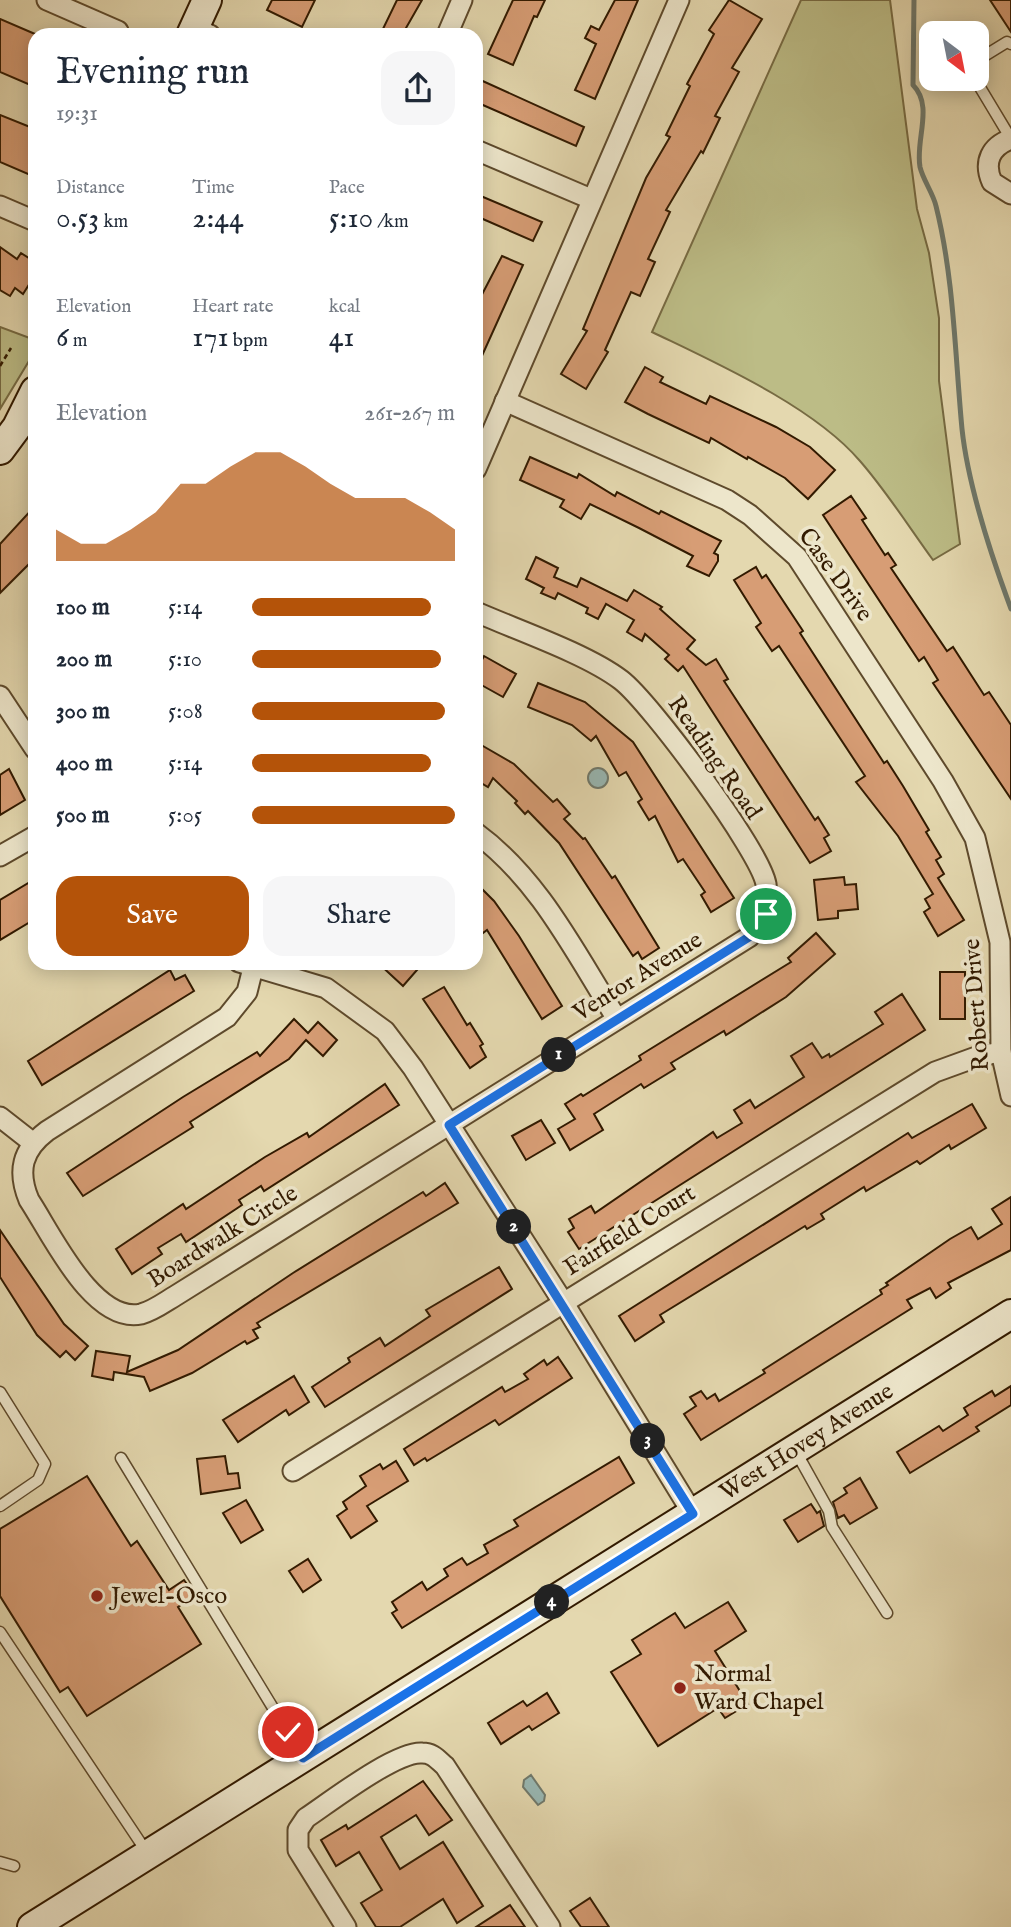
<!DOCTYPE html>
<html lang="en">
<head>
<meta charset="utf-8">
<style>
	:root { --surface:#fff; --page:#f6f6f7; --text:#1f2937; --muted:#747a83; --accent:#b45309 }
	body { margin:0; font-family:"IM FELL English",serif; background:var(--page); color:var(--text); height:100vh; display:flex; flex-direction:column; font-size:26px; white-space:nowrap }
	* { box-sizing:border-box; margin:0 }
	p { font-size:23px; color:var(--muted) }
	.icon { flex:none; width:38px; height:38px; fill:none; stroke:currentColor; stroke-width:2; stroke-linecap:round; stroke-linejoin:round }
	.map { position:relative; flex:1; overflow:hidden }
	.panel { position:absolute; left:28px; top:28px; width:455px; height:942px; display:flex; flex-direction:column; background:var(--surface); border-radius:21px; box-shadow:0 4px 18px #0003 }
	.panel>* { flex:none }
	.needle { width:46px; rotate:148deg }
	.fabs { position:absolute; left:919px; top:21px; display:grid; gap:14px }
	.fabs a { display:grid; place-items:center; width:70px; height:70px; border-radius:14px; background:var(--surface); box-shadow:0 4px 18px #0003; font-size:35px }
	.pin { position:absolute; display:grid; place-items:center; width:60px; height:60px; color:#fff; margin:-30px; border:4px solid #fff; border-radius:50%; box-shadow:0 2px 7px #0007 }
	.km { position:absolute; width:35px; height:35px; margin:-18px; border-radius:50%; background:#222; color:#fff; font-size:19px; line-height:35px; text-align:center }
	.round { display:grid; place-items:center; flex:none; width:74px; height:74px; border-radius:21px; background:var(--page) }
	.head { display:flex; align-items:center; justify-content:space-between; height:119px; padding:0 28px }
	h1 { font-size:38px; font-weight:600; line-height:52px }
	.stats { display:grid; grid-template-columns:repeat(3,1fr); gap:10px; height:119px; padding:7px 28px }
	.stats div { display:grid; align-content:center }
	.stats b { font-size:30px; font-weight:600 }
	.stats small { font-size:19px; font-weight:400 }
	.stats p { font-size:19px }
	.chart { height:196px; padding:14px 28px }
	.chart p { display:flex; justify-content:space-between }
	.chart svg { width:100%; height:126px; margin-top:7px; fill:var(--accent); opacity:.7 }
	.action { display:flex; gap:14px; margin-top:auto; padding:14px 28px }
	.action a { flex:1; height:80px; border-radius:21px; background:var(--accent); color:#fff; font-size:28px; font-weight:600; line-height:80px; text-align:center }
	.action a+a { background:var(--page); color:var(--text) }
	ul { padding:0 28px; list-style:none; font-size:23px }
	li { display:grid; grid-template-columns:112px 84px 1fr; align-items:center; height:52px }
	li i { height:18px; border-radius:9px; background:var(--accent) }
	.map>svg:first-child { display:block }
	.green { fill:#bcbc86; stroke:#776b43; stroke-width:2 }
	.water { fill:#98b8b4; stroke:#6f796c; stroke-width:2 }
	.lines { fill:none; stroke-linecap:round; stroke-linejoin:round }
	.stream { stroke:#6f796c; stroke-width:5 }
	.building { fill:#d79d75; stroke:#321a00; stroke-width:2 }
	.lane-casing { stroke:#5e4a2c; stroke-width:13 }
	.street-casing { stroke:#5e4a2c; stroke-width:23 }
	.secondary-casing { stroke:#321a00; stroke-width:32 }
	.path { stroke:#321a00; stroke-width:2.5; stroke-dasharray:5 3.5; stroke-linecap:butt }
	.lane { stroke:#ede6cb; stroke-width:10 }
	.street { stroke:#ede6cb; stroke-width:19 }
	.secondary { stroke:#ede6cb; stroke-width:28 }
	.route-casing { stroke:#fff; stroke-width:14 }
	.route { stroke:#1a73e8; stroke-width:9 }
	.poi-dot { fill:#8f2418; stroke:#ede6cb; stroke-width:2.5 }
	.labels { text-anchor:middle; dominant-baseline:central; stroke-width:7; stroke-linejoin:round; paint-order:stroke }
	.street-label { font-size:24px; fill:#321a00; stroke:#ede6cb }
	.poi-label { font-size:24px; fill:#321a00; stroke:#ede6cb; text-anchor:start }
</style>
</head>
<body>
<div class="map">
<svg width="1011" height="1927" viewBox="0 0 1011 1927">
	<rect width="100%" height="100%" fill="#e4d8af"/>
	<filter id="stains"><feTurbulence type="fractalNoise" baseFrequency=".00286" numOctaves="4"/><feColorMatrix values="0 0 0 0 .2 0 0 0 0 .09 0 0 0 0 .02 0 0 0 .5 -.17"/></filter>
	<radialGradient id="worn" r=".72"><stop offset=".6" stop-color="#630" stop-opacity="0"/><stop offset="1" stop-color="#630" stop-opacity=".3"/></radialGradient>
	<g class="green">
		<path d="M801 0H890L917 209 929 253 939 318V381L960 544 933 560C909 527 887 492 860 461 813 406 716 363 652 332Z"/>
		<path d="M0 327 35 340V351L0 409Z"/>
	</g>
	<g class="water">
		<circle cx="598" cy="778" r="10"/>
		<path d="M531 1775 545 1795 544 1801 538 1805 523 1787 524 1780Z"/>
	</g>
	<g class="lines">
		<path class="stream" d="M914 0 913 85C934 106 915 140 920 167 923 180 933 193 936 206 954 278 955 355 962 429 968 485 991 555 1011 609"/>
	</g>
	<g class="building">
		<path d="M272 0H315L302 27 267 10Z"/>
		<path d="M397 0H422L402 35H380Z"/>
		<path d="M513 0H545L537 17 534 16 513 65 488 54Z"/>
		<path d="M615 0H638L595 99 575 90 596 44 585 38 591 26 599 30Z"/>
		<path d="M729 0 762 19 732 68 739 72 715 116 720 118 703 153 701 151 666 210 670 212 648 259 655 262 640 296 631 292 605 350 608 352 586 389 561 374 587 331 583 329 646 178 670 137 666 135 690 86 687 84 714 34 709 30Z"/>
		<path d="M990 0H1011V32Z"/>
		<path d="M0 19 35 34V87L0 72Z"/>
		<path d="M476 78 584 127 576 146 476 102Z"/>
		<path d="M0 115 35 129V177L0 162Z"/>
		<path d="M476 194 542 222 533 241 476 216Z"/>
		<path d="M0 247 17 259 21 253 35 262V275L23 294 15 288 10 296 0 290Z"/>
		<path d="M502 256 523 265 476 369V306Z"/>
		<path d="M645 367 663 377 660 382 706 404 710 396 776 427 810 447 835 470 808 499 785 478 748 457 747 459 711 438 709 443 648 414 625 402Z"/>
		<path d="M530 457 577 478 579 474 615 496 617 492 659 514 661 511 721 541 714 553 718 555V561L709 576 687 566 693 556 639 528 590 504 581 519 560 507 564 500 520 480Z"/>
		<path d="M851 496 866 518 862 520 885 555 888 553 896 565 891 568 947 651 953 647 984 695 989 692 1011 725V799L933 683 938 680 924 657 919 661 823 515Z"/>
		<path d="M35 506V558L0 593V544Z"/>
		<path d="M536 557 558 568 554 577 577 587 581 578 627 601 634 590 662 607 660 609 695 640 687 649 706 665 716 659 728 679 724 681 815 820 818 817 829 835 824 838 831 851 810 863 683 666 678 671 665 659 669 655 645 634 642 641 627 632 634 620 606 604 598 619 586 613 588 608 558 593 555 599 541 593 544 588 526 579Z"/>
		<path d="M756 567 762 578 766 575 803 631 800 633 884 763 887 761 903 786 929 830 926 832 941 857 936 860 944 874 938 878 964 920 938 936 924 912 930 908 925 899 933 894 898 836 856 782 865 776 779 646 772 651 756 627 761 623 734 580Z"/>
		<path d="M484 656 516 674 503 697 476 682V671Z"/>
		<path d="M538 683 585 702 633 742 734 898 711 912 701 895 705 892 683 859 678 862 655 816 649 820 638 802 642 799 626 772 619 776 596 736 591 741 572 725 528 707Z"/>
		<path d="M476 742 514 764 553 802 557 799 570 814 564 819 583 839 585 838 612 878 615 876 659 948 642 959 638 952 633 956 559 843 528 811 525 814 515 803 517 801 493 778 488 787 476 780Z"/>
		<path d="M9 769 25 800 0 815V775Z"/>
		<path d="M844 877 845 885 856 884 858 909 838 911V918L818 920 814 880Z"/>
		<path d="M35 879V919L0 940V900Z"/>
		<path d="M476 883 494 901 519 936 562 1006 542 1019 487 930 483 933 476 922Z"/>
		<path d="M816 933 835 954 786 997 726 1035 724 1031 671 1063 675 1069 644 1088 641 1084 594 1114 603 1130 570 1150 558 1129 575 1119 565 1104 581 1094 583 1096 641 1060 639 1056 791 962 788 958Z"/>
		<path d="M377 962H424L403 986Z"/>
		<path d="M170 970 175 980 185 975 194 991 42 1085 28 1061Z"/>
		<rect x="940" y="972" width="25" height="47"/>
		<path d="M444 987 467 1025 470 1023 483 1044 480 1046 486 1057 470 1068 423 999Z"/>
		<path d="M902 994 925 1030 579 1249 568 1232 574 1228 569 1219 591 1206 595 1213 713 1132 717 1138 742 1123 734 1110 750 1100 755 1108 804 1077 791 1056 812 1043 822 1058 829 1054 830 1057 883 1024 875 1012Z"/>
		<path d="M294 1019 308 1033 318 1022 337 1040 323 1056 306 1040 289 1059 190 1122 193 1127 83 1196 67 1173 183 1097 257 1052 260 1056Z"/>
		<path d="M385 1084 399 1105 264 1191 261 1186 239 1200 242 1205 186 1242 181 1234 158 1248 162 1254 132 1274 116 1249 183 1204 186 1209 265 1157 307 1133 309 1137Z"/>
		<path d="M972 1104 986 1128 951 1149 949 1145 920 1164 917 1161 866 1191 864 1187 821 1214 824 1219 807 1229 805 1226 660 1315 664 1322 635 1341 619 1316 908 1133 912 1138Z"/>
		<path d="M541 1120 555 1143 526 1160 512 1136Z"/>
		<path d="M445 1183 458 1203 257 1323 260 1327 253 1330 258 1338 247 1344 245 1341 192 1373 150 1391 144 1377 114 1372 113 1380 92 1376 96 1351 130 1356 127 1372 178 1350 293 1273 423 1192 426 1196Z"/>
		<path d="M1011 1197V1250L948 1283 951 1288 936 1298 930 1288 907 1300 912 1308 701 1440 684 1414 696 1406 690 1397 701 1391 707 1399 715 1394 719 1401 765 1373 763 1370 882 1294 880 1290 888 1285 886 1283 950 1239 971 1227 978 1239 1002 1224 992 1209Z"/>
		<path d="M0 1230 64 1324 88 1346 75 1360 66 1351 60 1357 37 1335 0 1277Z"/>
		<path d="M499 1267 512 1289 325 1407 312 1387 350 1362 348 1358 380 1338 385 1346 430 1316 426 1310Z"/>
		<path d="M558 1357 572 1378 499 1425 495 1420 427 1461 425 1458 414 1465 404 1449 502 1387 505 1392 528 1379 524 1374 544 1360 547 1365Z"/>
		<path d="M294 1376 309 1402 289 1415 286 1410 238 1442 223 1420Z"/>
		<path d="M1011 1386V1405L976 1427 979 1431 910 1473 897 1452 939 1426 943 1431 968 1415 964 1408 992 1391 995 1396Z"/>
		<path d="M225 1456 228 1474 238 1473 240 1488 201 1494 197 1459Z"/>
		<path d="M619 1457 634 1483 402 1628 392 1613 397 1610 392 1602 422 1582 427 1590 448 1576 444 1569 462 1558 467 1565 488 1553 484 1545 518 1526 514 1520Z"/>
		<path d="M396 1461 408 1481 367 1506 377 1521 351 1538 337 1516 347 1509 343 1502 366 1486 360 1476 380 1464 383 1469Z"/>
		<path d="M87 1476 131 1546 137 1541 169 1590 184 1580 195 1595 178 1607 201 1644 87 1716 68 1687 60 1692 0 1596V1529Z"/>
		<path d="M860 1478 877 1508 850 1524 844 1515 838 1518 833 1502 847 1493 844 1488Z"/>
		<path d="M246 1500 263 1530 241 1543 223 1513Z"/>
		<path d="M811 1504 817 1513 820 1511 824 1526 798 1542 784 1520Z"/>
		<path d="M308 1559 321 1580 303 1592 289 1571Z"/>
		<path d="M728 1602 746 1631 715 1651 748 1704 725 1718 718 1708 658 1746 611 1672 641 1654 632 1640 675 1613 685 1628Z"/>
		<path d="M547 1693 559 1713 532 1730 529 1726 501 1744 488 1723 523 1701 527 1706Z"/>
		<path d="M423 1781 452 1820 429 1835 416 1815 381 1837 400 1869 443 1842 483 1906 457 1923 443 1899 400 1927H376L361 1903 382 1890 359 1852 336 1866 321 1840 346 1825 348 1829Z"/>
		<path d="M590 1898 609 1927H581L570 1911Z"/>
		<path d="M510 1905 525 1927H476Z"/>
	</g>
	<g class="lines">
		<g class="lane-casing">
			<g id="lane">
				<path d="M976 71 981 58 1007 42 1011 44"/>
				<path d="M975 79 1011 139"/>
				<path d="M0 1392 45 1464 38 1480 0 1506"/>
				<path d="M795 1450 829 1511 832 1527 887 1613"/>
				<path d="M121 1458 301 1754"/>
				<path d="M0 1632 146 1851"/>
				<path d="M0 1862 14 1866"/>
			</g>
		</g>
		<g class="street-casing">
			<g id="street">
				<path d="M47 0 118 31"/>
				<path d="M194 28 210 35"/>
				<path d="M447 35 462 0"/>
				<path d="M1011 139C991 146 983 162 992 182L1011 194"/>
				<path d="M476 150 591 199"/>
				<path d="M0 206 35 221"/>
				<path d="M505 401 727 500 750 515 797 557 943 781 975 838 1000 942 1001 1052 1011 1096"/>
				<path d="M476 469 679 0"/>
				<path d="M0 696 35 749"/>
				<path d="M476 833C540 880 575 953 617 1019"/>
				<path d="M0 856 35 836"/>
				<path d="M239 962 326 988 385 1031 413 1068 563 1302 693 1514"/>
				<path d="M253 968 247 992 227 1017 47 1131C22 1150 17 1171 29 1200 51 1233 93 1324 141 1314 153 1311 165 1302 175 1296L749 937C765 920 769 907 766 884 760 851 651 703 621 680 587 654 517 630 476 612"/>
				<path d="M0 1117 32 1142"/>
				<path d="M293 1471 935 1072 979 1056 1001 1052"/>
				<path d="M346 1927 298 1850V1830L306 1818C330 1802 396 1751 422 1753 433 1753 437 1759 445 1766L550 1927"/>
			</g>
		</g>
		<g class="secondary-casing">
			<g id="secondary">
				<path d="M191 35 207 0"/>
				<path d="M0 450 17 427 35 391"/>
				<path id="s1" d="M32 1927 1011 1314"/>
			</g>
		</g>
		<path class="path" d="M0 366 11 348"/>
		<use href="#lane" class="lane"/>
		<use href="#street" class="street"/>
		<use href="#secondary" class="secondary"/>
	</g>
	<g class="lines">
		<g class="route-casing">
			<path id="route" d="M288 1732 303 1758 693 1514 449 1125 749 937 766 914"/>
		</g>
		<use href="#route" class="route"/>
	</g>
	<g class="poi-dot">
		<circle cx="97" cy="1596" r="7"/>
		<circle cx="680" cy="1688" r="7"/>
	</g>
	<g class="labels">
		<g class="street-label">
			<text transform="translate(835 575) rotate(54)">Case Drive</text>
			<text transform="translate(714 758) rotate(55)">Reading Road</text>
			<text transform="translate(638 977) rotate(-32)">Ventor Avenue</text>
			<text transform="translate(977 1005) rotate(-94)">Robert Drive</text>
			<text transform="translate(630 1231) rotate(-32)">Fairfield Court</text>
			<text transform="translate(223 1237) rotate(-32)">Boardwalk Circle</text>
			<text stroke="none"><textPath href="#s1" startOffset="914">West Hovey Avenue</textPath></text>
		</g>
		<g class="poi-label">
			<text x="111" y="1596">Jewel-Osco</text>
			<text x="694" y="1674">Normal<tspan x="694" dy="28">Ward Chapel</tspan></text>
		</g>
	</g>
	<rect width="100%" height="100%" filter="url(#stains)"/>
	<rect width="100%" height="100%" fill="url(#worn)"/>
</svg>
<div class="fabs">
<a><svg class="needle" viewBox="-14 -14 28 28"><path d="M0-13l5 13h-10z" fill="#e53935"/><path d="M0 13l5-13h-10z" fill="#747a83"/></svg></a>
</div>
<div class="pin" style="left:766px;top:914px;background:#1e9e55"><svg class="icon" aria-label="arrive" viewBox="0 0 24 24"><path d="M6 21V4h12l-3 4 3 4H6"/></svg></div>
<div class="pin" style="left:288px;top:1732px;background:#d93025"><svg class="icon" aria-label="check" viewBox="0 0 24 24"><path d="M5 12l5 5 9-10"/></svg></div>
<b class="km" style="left:559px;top:1055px">1</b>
<b class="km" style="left:514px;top:1227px">2</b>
<b class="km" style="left:648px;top:1441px">3</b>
<b class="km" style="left:552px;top:1602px">4</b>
<section class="panel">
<div class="head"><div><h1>Evening run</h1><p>19:31</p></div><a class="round"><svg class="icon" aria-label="share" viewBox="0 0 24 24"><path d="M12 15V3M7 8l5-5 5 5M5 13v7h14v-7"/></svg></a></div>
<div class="stats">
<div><p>Distance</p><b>0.53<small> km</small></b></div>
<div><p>Time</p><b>2:44</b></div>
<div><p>Pace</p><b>5:10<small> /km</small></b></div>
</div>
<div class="stats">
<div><p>Elevation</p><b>6<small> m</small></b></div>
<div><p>Heart rate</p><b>171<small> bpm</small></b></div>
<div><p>kcal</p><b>41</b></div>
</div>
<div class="chart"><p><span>Elevation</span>261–267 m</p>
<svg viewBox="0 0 160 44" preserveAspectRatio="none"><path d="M0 44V33L10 38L20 38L30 33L40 27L50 17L60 17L70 11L80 6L90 6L100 11L110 17L120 22L130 22L140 22L150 27L160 33V44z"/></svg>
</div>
<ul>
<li><b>100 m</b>5:14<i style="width:88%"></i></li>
<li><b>200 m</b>5:10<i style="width:93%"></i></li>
<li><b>300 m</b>5:08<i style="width:95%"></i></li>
<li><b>400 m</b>5:14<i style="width:88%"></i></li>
<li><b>500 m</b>5:05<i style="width:100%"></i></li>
</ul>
<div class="action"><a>Save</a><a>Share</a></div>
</section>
</div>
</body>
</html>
